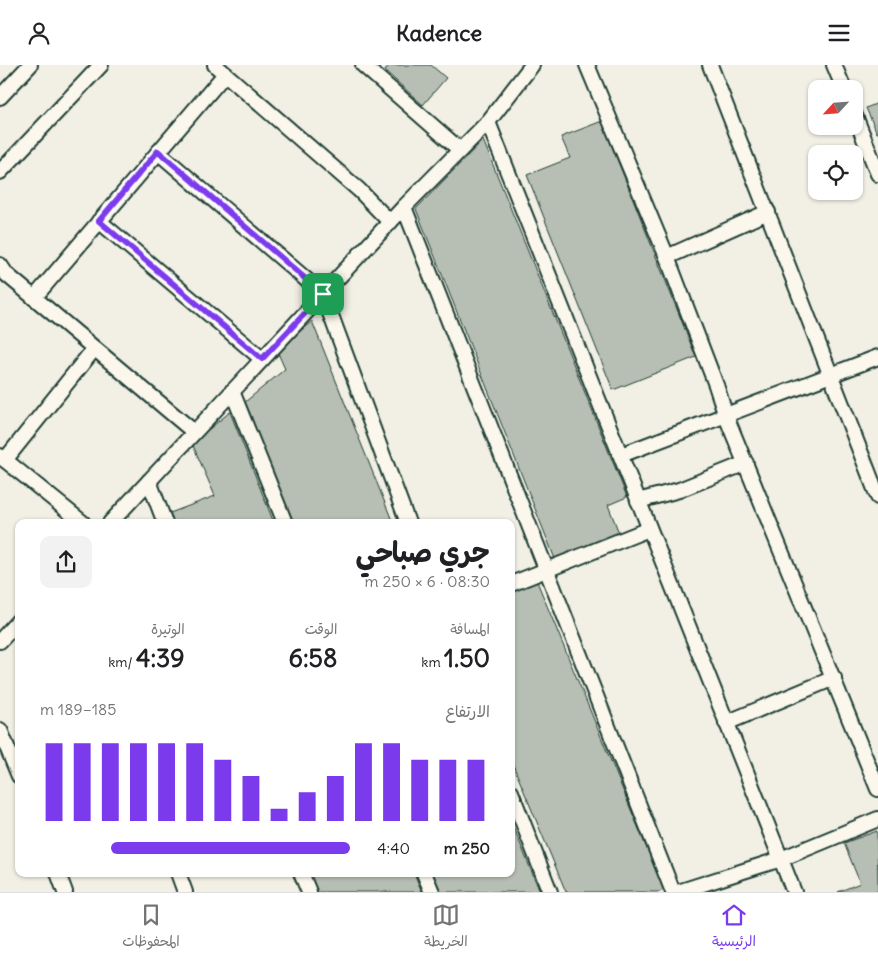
<!DOCTYPE html>
<html lang="ar">
<head>
<meta charset="utf-8">
<style>
	:root { --surface:#fff; --page:#f2f2f2; --text:#202124; --muted:#757577; --line:#e0e0e0; --accent:#7c3aed }
	body { margin:0; font-family:Delius,"Playpen Sans Arabic",sans-serif; background:var(--page); color:var(--text); direction:rtl; height:100vh; display:flex; flex-direction:column; font-size:19px; white-space:nowrap }
	* { box-sizing:border-box; margin:0 }
	p { font-size:16px; color:var(--muted) }
	.icon { flex:none; width:28px; height:28px; fill:none; stroke:currentColor; stroke-width:2; stroke-linecap:round; stroke-linejoin:round }
	.map { position:relative; flex:1; overflow:hidden; direction:ltr }
	.drawer { position:absolute; left:15px; top:454px; width:500px; height:358px; display:flex; flex-direction:column; background:var(--surface); border-radius:10px; box-shadow:0 1px 4px #0004; direction:rtl }
	.drawer>* { flex:none }
	.needle { width:32px; rotate:244deg }
	.buttons { position:absolute; left:808px; top:15px; display:grid; gap:10px }
	.buttons a { display:grid; place-items:center; width:55px; height:55px; border-radius:10px; background:var(--surface); box-shadow:0 1px 4px #0004; font-size:25px }
	.pin { position:absolute; display:grid; place-items:center; width:42px; height:42px; color:#fff; margin:-21px; border-radius:10px; box-shadow:0 2px 8px #0006 }
	.round { display:grid; place-items:center; flex:none; width:52px; height:52px; border-radius:10px; background:var(--page) }
	.overview { display:flex; align-items:center; justify-content:space-between; height:85px; padding:0 25px }
	h1 { font-size:28px; font-weight:700; line-height:38px }
	.metrics { display:grid; grid-template-columns:repeat(3,1fr); gap:8px; height:85px; padding:5px 25px }
	.metrics div { display:grid; align-content:center }
	.metrics b { font-size:25px; font-weight:700 }
	.metrics small { font-size:14px; font-weight:400 }
	.metrics p { font-size:14px }
	.chart { height:140px; padding:10px 25px }
	.chart p { display:flex; justify-content:space-between }
	.chart svg { width:100%; height:90px; margin-top:5px; stroke:var(--accent); stroke-width:6 }
	ul { padding:0 25px; list-style:none; font-size:16px }
	li { display:grid; grid-template-columns:80px 60px 1fr; align-items:center; height:38px }
	li i { height:12px; border-radius:6px; background:var(--accent) }
	header { display:flex; justify-content:space-between; align-items:center; height:65px; padding:0 25px; background:var(--surface); font-size:22px; font-weight:700 }
	.menu { display:flex; justify-content:space-around; align-items:center; height:70px; border-top:1px solid var(--line); background:var(--surface); font-size:14px; color:var(--muted) }
	.menu a { display:grid; justify-items:center; gap:2px }
	.menu .current { color:var(--accent) }
	.map>svg:first-child { display:block }
	.building { fill:#b7beb3; stroke:#1f3d34 }
	.lines { fill:none; stroke-linecap:round; stroke-linejoin:round }
	.minor-casing { stroke:#1f3d34; stroke-width:18 }
	.minor { stroke:#fbf7ec; stroke-width:14 }
	.route-casing { stroke:#fff; stroke-width:10 }
	.route { stroke:#7c3aed; stroke-width:6 }
</style>
</head>
<body>
<header><svg class="icon" aria-label="menu" viewBox="0 0 24 24"><path d="M4 6h16M4 12h16M4 18h16"/></svg>Kadence<svg class="icon" aria-label="person" viewBox="0 0 24 24"><circle cx="12" cy="8" r="4"/><path d="M4 21q1-7 8-7t8 7"/></svg></header>
<div class="map">
<svg width="878" height="827" viewBox="0 0 878 827">
	<rect width="100%" height="100%" fill="#f2f0e5"/>
	<filter id="ink" filterUnits="userSpaceOnUse"><feTurbulence type="fractalNoise" baseFrequency=".02" numOctaves="2"/><feDisplacementMap in="SourceGraphic" scale="10" xChannelSelector="R" yChannelSelector="G"/><feConvolveMatrix kernelMatrix="1 2 1 2 8 2 1 2 1" color-interpolation-filters="sRGB"/></filter>
	<g filter="url(#ink)">
		<g class="building">
			<path d="M389 0H431L446 13 423 40 385 6Z"/>
			<path d="M878 38V68H877L866 43Z"/>
			<path d="M602 56 696 292 613 325 527 110 570 93 561 72Z"/>
			<path d="M483 75 627 432 608 440 621 473 557 499 416 144Z"/>
			<path d="M312 256 393 458H293L245 337 285 304 277 286Z"/>
			<path d="M230 347 274 458H174L170 448 215 431 192 378Z"/>
			<path d="M536 514 664 825 659 827H566L511 695V523Z"/>
			<path d="M511 756 540 827H441L433 808H511Z"/>
			<path d="M877 766 878 827H838L860 818 844 778Z"/>
			<path d="M309 808H414L422 827H317Z"/>
		</g>
		<g class="lines">
			<g class="minor-casing">
				<g id="minor">
					<path d="M215 0 359 125 390 157"/>
					<path d="M363 0 460 85"/>
					<path d="M587 0 667 192 716 320 726 351 878 724"/>
					<path d="M710 0 878 432"/>
					<path d="M834 0 844 24"/>
					<path d="M0 32 30 0"/>
					<path d="M854 48 878 109"/>
					<path d="M488 57 794 827"/>
					<path d="M158 87 323 229 408 458"/>
					<path d="M0 107 101 0"/>
					<path d="M404 142 673 827"/>
					<path d="M99 156 262 294"/>
					<path d="M667 192 768 147"/>
					<path d="M0 200 6 209 194 367"/>
					<path d="M34 233 225 9"/>
					<path d="M232 326 285 458"/>
					<path d="M621 390 878 292"/>
					<path d="M0 391 83 458"/>
					<path d="M5 395 94 284"/>
					<path d="M149 416 165 458"/>
					<path d="M638 436 679 425 746 398"/>
					<path d="M110 458 404 142 488 57 532 0"/>
					<path d="M511 519 649 464"/>
					<path d="M0 576 19 555"/>
					<path d="M726 658 834 613"/>
					<path d="M0 665 19 711"/>
					<path d="M511 727 550 827"/>
					<path d="M58 808 65 827"/>
					<path d="M178 808 185 827"/>
					<path d="M301 808 309 827"/>
					<path d="M424 808 432 827"/>
					<path d="M678 827 781 794 878 754"/>
				</g>
			</g>
			<use href="#minor" class="minor"/>
		</g>
	</g>
	<g class="lines" filter="url(#ink)">
		<g class="route-casing">
			<path id="route" d="M158 86 323 229 262 294 99 156Z"/>
		</g>
		<use href="#route" class="route"/>
	</g>
</svg>
<div class="buttons">
<a><svg class="needle" viewBox="-14 -14 28 28"><path d="M0-13l5 13h-10z" fill="#e53935"/><path d="M0 13l5-13h-10z" fill="#757577"/></svg></a>
<a><svg class="icon" aria-label="locate" viewBox="0 0 24 24"><circle cx="12" cy="12" r="6"/><path d="M12 2v4M12 18v4M2 12h4M18 12h4"/></svg></a>
</div>
<div class="pin" style="left:323px;top:229px;background:#1e9e55"><svg class="icon" aria-label="arrive" viewBox="0 0 24 24"><path d="M6 21V4h12l-3 4 3 4H6"/></svg></div>
<section class="drawer">
<div class="overview"><div><h1>جري صباحي</h1><p>08:30 · 6 × 250 m</p></div><a class="round"><svg class="icon" aria-label="share" viewBox="0 0 24 24"><path d="M12 15V3M7 8l5-5 5 5M5 13v7h14v-7"/></svg></a></div>
<div class="metrics">
<div><p>المسافة</p><b>1.50<small> km</small></b></div>
<div><p>الوقت</p><b>6:58</b></div>
<div><p>الوتيرة</p><b>4:39<small> /km</small></b></div>
</div>
<div class="chart"><p><span>الارتفاع</span>185–189 m</p>
<svg viewBox="0 0 160 44" preserveAspectRatio="none"><path d="M5 44V6M15 44V6M25 44V6M35 44V6M45 44V6M55 44V6M65 44V14M75 44V22M85 44V38M95 44V30M105 44V22M115 44V6M125 44V6M135 44V14M145 44V14M155 44V14"/></svg>
</div>
<ul>
<li><b>250 m</b>4:40<i style="width:77%"></i></li>
</ul>
</section>
</div>
<nav class="menu">
<a class="current"><svg class="icon" aria-label="home" viewBox="0 0 24 24"><path d="M3 11l9-7 9 7M6 9v11h12V9"/></svg>الرئيسية</a>
<a><svg class="icon" aria-label="map" viewBox="0 0 24 24"><path d="M3 6l6-2 6 2 6-2v14l-6 2-6-2-6 2zM9 4v14M15 6v14"/></svg>الخريطة</a>
<a><svg class="icon" aria-label="saved" viewBox="0 0 24 24"><path d="M7 4h10v16l-5-4-5 4z"/></svg>المحفوظات</a>
</nav>
</body>
</html>
